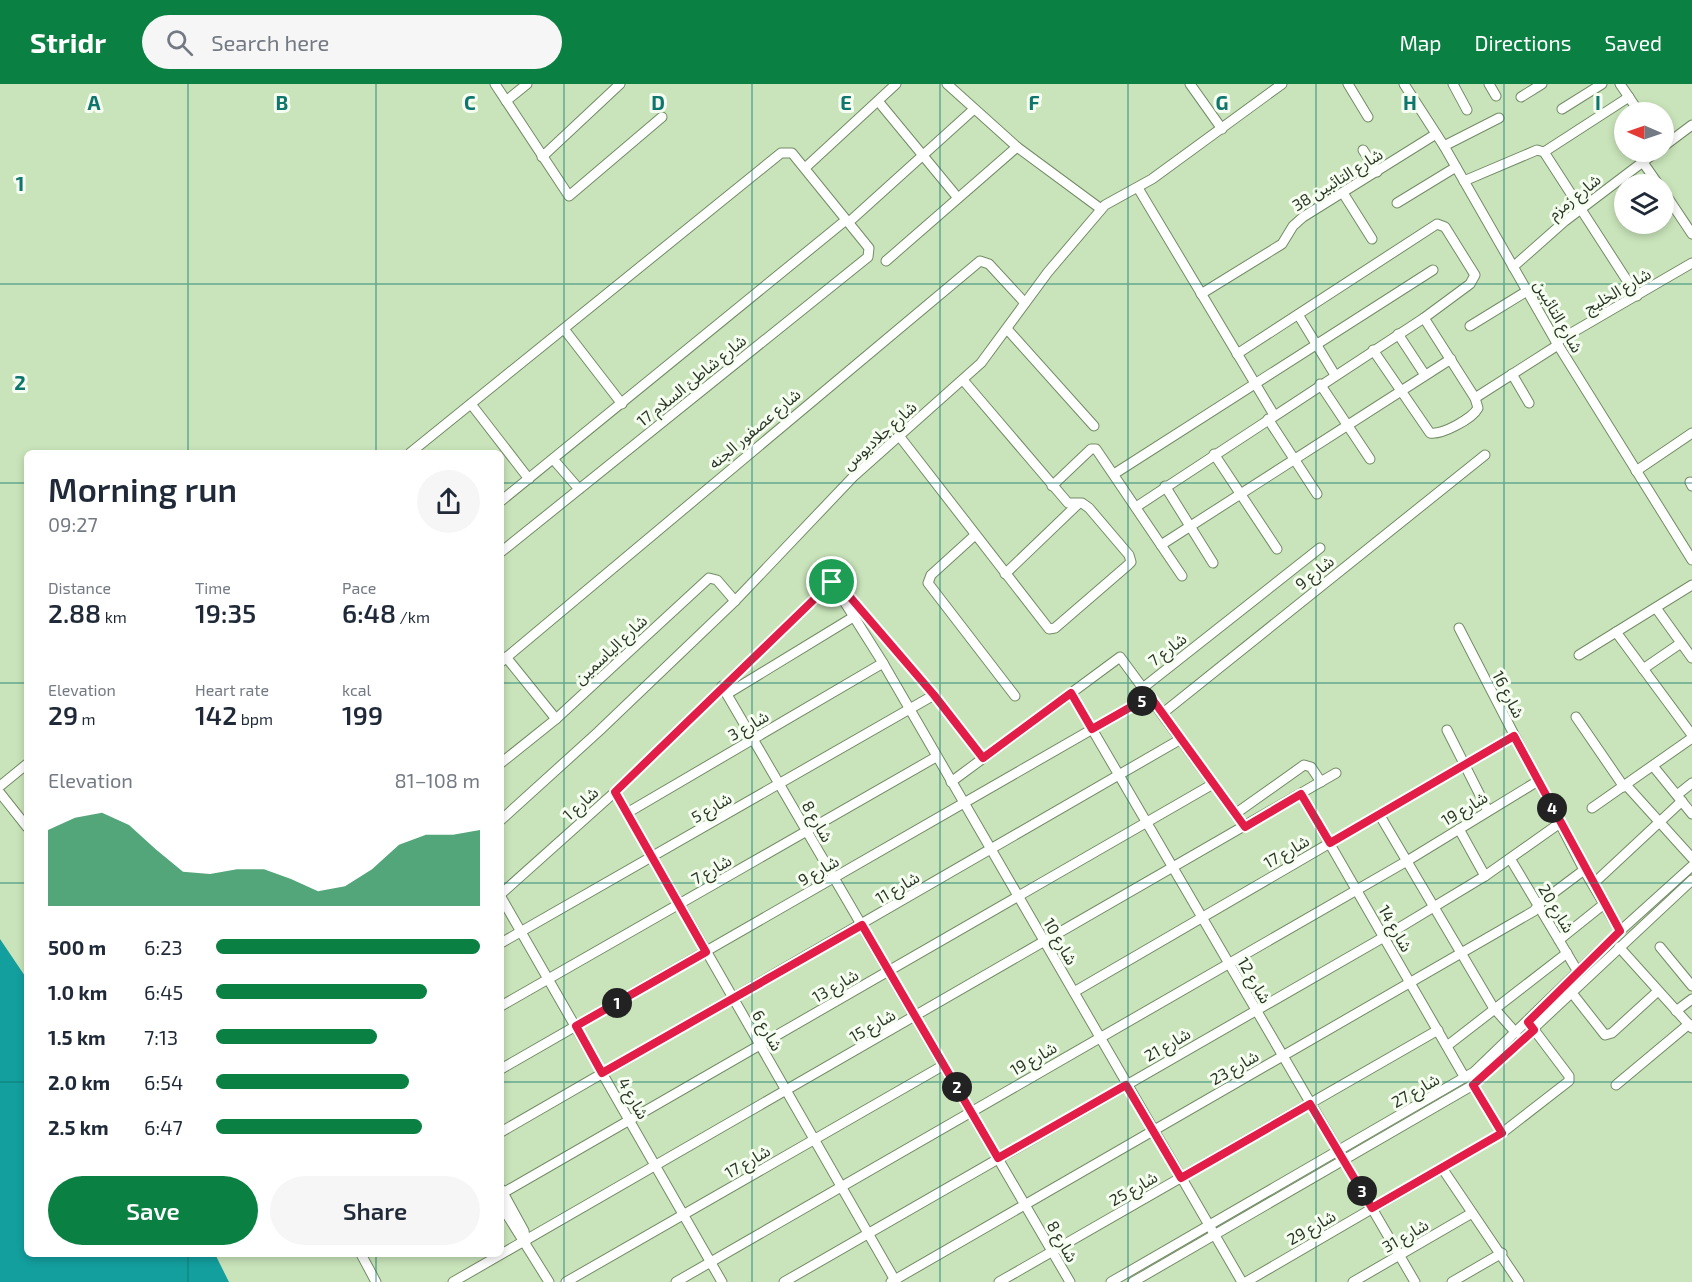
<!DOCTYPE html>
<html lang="en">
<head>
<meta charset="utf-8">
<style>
	:root { --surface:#fff; --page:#f6f6f7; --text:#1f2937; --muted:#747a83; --accent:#0b8043 }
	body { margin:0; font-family:"Exo 2","Noto Sans Arabic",sans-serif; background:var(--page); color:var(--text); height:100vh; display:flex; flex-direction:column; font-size:22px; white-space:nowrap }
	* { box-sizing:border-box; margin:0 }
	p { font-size:20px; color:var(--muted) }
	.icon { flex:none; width:33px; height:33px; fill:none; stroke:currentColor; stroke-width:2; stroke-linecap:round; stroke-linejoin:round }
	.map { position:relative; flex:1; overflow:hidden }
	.drawer { position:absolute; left:24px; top:366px; width:480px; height:807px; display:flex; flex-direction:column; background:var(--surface); border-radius:9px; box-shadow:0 3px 9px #0003 }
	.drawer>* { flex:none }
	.needle { width:39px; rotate:272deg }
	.buttons { position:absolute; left:1614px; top:18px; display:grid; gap:12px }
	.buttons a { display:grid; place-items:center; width:60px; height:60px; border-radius:50%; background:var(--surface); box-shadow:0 3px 9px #0003; font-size:30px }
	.pin { position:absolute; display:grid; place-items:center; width:51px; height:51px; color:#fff; margin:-26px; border:3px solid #fff; border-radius:50%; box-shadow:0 2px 6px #0007 }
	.km { position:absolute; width:30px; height:30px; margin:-15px; border-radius:50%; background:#222; color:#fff; font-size:16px; line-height:30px; text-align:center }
	.round { display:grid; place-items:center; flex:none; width:63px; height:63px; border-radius:32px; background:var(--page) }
	.summary { display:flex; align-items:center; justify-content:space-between; height:102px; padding:0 24px }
	h1 { font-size:33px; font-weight:600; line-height:45px }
	.figures { display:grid; grid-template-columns:repeat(3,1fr); gap:9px; height:102px; padding:6px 24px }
	.figures div { display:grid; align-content:center }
	.figures b { font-size:26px; font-weight:600 }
	.figures small { font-size:16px; font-weight:400 }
	.figures p { font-size:16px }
	.chart { height:168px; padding:12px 24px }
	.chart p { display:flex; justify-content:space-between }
	.chart svg { width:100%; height:108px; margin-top:6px; fill:var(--accent); opacity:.7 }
	.cta { display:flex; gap:12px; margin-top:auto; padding:12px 24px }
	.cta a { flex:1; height:69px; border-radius:36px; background:var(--accent); color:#fff; font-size:24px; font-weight:600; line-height:69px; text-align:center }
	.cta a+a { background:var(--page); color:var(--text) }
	ul { padding:0 24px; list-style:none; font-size:20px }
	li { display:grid; grid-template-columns:96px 72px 1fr; align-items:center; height:45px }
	li i { height:15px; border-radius:8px; background:var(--accent) }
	header { display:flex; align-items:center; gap:36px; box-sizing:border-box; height:84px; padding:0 30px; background:var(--accent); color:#fff }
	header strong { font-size:28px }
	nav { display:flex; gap:33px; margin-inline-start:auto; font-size:21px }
	.search { width:420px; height:54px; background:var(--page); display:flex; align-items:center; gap:15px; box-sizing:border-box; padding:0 21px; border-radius:33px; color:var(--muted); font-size:22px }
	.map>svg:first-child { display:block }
	.water { fill:#149f9f }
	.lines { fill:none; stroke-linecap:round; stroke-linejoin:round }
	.minor-casing { stroke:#738c66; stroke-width:11 }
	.minor { stroke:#fff; stroke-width:9 }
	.route-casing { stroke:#fff; stroke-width:12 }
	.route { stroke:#e11d48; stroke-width:8 }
	.grid { fill:none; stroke:#0f766e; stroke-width:1.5; stroke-opacity:0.55 }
	.labels { text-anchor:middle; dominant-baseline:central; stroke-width:6; stroke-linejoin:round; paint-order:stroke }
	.street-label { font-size:16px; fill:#2b3626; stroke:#f6fef1 }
	.grid-label { font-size:20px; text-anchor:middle; font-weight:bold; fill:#0f766e; stroke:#f6fef1; stroke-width:6; stroke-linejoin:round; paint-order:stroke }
</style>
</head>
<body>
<header>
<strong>Stridr</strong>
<div class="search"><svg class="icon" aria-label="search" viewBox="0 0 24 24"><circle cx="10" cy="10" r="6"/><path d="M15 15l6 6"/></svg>Search here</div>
<nav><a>Map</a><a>Directions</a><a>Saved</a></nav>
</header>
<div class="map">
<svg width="1692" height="1198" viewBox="0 0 1692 1198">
	<rect width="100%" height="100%" fill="#c9e4ba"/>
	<path class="water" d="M0 855 27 895V1170H215L229 1198H0Z"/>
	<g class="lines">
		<g class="minor-casing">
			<g id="minor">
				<path d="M495 0 569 112 662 33"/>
				<path d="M947 0 1017 63 1101 125"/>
				<path d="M1190 0 1222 45"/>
				<path d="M1348 0 1368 33"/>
				<path d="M1404 0 1444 62 1558 261 1692 476"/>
				<path d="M1453 0 1467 26"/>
				<path d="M1489 0 1496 12"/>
				<path d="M1620 0 1639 28"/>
				<path d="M1521 13 1542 0"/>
				<path d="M506 17 527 0"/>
				<path d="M878 17 958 114"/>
				<path d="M1562 25 1602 0"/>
				<path d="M1646 28 1650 26 1654 28"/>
				<path d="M1664 43 1671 56"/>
				<path d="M1444 62 1499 34"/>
				<path d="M1664 62 1692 41"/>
				<path d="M1363 66 1377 88"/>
				<path d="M1544 68 1629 13"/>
				<path d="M542 73 620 0"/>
				<path d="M1642 77 1658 100"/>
				<path d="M805 84 896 0"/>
				<path d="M1464 97 1537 66 1544 68 1637 212"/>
				<path d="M1138 104 1274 331"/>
				<path d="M1664 108 1692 150"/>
				<path d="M1343 109 1372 155"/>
				<path d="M1397 119 1456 83"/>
				<path d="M849 138 973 26"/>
				<path d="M886 177 1017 63"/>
				<path d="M1513 183 1565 137 1656 68"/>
				<path d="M1201 210 1282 160 1293 142 1303 133 1436 50"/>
				<path d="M1299 232 1335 291"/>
				<path d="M1470 242 1527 207"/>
				<path d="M564 245 622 320"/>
				<path d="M1007 245 1094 342"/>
				<path d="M1398 250 1425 291"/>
				<path d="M1556 258 1692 179"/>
				<path d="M1373 266 1430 349C1442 351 1472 335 1478 324L1475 314 1424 234"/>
				<path d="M1512 290 1529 319"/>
				<path d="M1320 300 1370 375"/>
				<path d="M1475 314 1558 261"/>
				<path d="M471 320 529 395"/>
				<path d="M1268 335 1317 410"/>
				<path d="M900 353 1049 545 1055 544 1128 481 1131 478 1129 471 1089 424 1082 419H1068L963 296"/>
				<path d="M410 369 781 69H792L869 164 868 173 501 468"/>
				<path d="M1214 370 1277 465"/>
				<path d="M553 375 579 405"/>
				<path d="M1636 387 1692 349"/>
				<path d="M1114 390 1433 186"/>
				<path d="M1690 398 1692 402"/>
				<path d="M1052 402 1091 365H1096L1182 492"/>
				<path d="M1165 402 1213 479"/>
				<path d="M501 417 846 136"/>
				<path d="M1136 423 1424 234 1470 200 1475 191 1445 143 1437 140 1237 270"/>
				<path d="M974 452 931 491 928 499 1015 612"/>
				<path d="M1161 461 1451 275"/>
				<path d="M1005 490 1078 420"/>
				<path d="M832 498 883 579 1242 1198"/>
				<path d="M839 500 934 611 983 674"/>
				<path d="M1656 524 1692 574"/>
				<path d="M1459 544 1584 786 1620 847"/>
				<path d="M1616 548 1692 651"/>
				<path d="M1579 571 1692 501"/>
				<path d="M506 573 556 635"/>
				<path d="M501 578 980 177 989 180 1025 219"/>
				<path d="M1643 585 1681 559"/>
				<path d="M722 602 1070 1198"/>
				<path d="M1144 603 1320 464"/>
				<path d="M1071 609 1415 1198"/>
				<path d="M727 610 855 532"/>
				<path d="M1163 629 1485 371"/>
				<path d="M1576 633 1624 703"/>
				<path d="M1447 646 1488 727"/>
				<path d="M501 679 556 635 709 494 717 496 735 517"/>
				<path d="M1653 682 1692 730"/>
				<path d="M951 698 1120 573 1245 743"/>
				<path d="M1626 701 1692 774"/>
				<path d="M0 702 27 680"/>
				<path d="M615 708 896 1198"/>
				<path d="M0 709 27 743"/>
				<path d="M1301 710 1465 994"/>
				<path d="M1677 711 1692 699"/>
				<path d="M1592 724 1692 654"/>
				<path d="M627 729 883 579"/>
				<path d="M1235 730 1304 681 1311 683 1321 698"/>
				<path d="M1379 730 1493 923 1516 949"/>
				<path d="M501 736 598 648 735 517 853 393 981 279 1048 188 1105 121 1152 95 1282 0"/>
				<path d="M1459 745 1485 792"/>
				<path d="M1511 776 1578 888"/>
				<path d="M1593 800 1682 717"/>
				<path d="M501 810 615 708 832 498"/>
				<path d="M501 813 722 1198"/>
				<path d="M1559 856 1604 820"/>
				<path d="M501 859 934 611"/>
				<path d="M1619 863 1692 944"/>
				<path d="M1660 863 1692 902"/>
				<path d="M1074 908 1514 652"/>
				<path d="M1572 909 1605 951 1612 949 1658 907"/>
				<path d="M501 922 936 673"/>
				<path d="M1676 927 1692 915"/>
				<path d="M1447 962 1567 869"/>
				<path d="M501 985 1150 612"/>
				<path d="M1473 1001 1502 1049"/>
				<path d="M1616 1001 1689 940"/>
				<path d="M501 1048 1181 655"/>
				<path d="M1442 1084 1519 1198"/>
				<path d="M501 1105 524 1147 526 1158"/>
				<path d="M503 1109 1213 700"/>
				<path d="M501 1121 549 1198"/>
				<path d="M361 1170 376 1198"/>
				<path d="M453 1198 1336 689"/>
				<path d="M566 1198 944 981"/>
				<path d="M676 1198 1407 777 1538 697"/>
				<path d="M784 1198 1384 853 1485 792 1560 739"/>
				<path d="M891 1198 1534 827 1540 819 1584 786"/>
				<path d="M999 1198 1438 946"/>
				<path d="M1111 1198 1474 988 1620 847 1692 782"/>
				<path d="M1133 1198 1473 1001 1692 796"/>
				<path d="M1246 1198 1502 1049 1569 997V992L1532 943"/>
				<path d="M1353 1198 1472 1129"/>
				<path d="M1452 1198 1502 1169"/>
			</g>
		</g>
		<use href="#minor" class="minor"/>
	</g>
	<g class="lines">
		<g class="route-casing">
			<path id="route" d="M832 498 838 499 934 611 983 674 1071 609 1092 645 1150 612 1245 743 1301 710 1330 759 1514 652 1620 847 1528 938 1534 946 1473 1001 1502 1049 1372 1124 1310 1020 1181 1094 1126 1001 998 1074 862 841 602 989 576 942 706 868 615 708Z"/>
		</g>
		<use href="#route" class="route"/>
	</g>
	<path class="grid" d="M188 0V369M376 0V369M564 0V1198M752 0V1198M940 0V1198M1128 0V1198M1316 0V1198M1504 0V1198M0 200H1692M0 399H27M501 399H1692M0 599H27M501 599H1692M0 799H27M501 799H1692M0 998H27M501 998H1692M188 1170V1198M376 1170V1198"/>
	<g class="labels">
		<g class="street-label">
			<text transform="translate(1337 95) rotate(-32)">شارع التائبين 38</text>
			<text transform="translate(1574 112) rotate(-39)">شارع زمزم</text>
			<text transform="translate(1617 206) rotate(-30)">شارع الخليج</text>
			<text transform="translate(1559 232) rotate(60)">شارع التائبين</text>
			<text transform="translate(691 296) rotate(-39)">شارع شاطئ السلام 17</text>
			<text transform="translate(754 344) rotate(-40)">شارع عصفور الجنه</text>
			<text transform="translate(879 351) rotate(-42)">شارع جلاديوس</text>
			<text transform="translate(1314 488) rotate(-39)">شارع 9</text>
			<text transform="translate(610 565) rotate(-43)">شارع الياسمين</text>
			<text transform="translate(1167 565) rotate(-38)">شارع 7</text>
			<text transform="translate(1509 610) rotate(63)">شارع 16</text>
			<text transform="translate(748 641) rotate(-30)">شارع 3</text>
			<text transform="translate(580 719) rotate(-42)">شارع 1</text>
			<text transform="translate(711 723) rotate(-30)">شارع 5</text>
			<text transform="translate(1464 724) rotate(-31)">شارع 19</text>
			<text transform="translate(818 737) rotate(60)">شارع 8</text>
			<text transform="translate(1286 767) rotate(-30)">شارع 17</text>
			<text transform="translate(711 785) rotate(-30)">شارع 7</text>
			<text transform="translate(818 786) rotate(-30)">شارع 9</text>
			<text transform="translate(897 803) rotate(-30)">شارع 11</text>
			<text transform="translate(1557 824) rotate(59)">شارع 20</text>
			<text transform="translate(1396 844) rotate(60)">شارع 14</text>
			<text transform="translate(1061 857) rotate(60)">شارع 10</text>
			<text transform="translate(1255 896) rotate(60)">شارع 12</text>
			<text transform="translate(835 901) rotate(-30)">شارع 13</text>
			<text transform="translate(872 941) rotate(-30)">شارع 15</text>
			<text transform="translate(768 946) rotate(60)">شارع 6</text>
			<text transform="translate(1167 960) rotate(-30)">شارع 21</text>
			<text transform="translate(1033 974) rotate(-30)">شارع 19</text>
			<text transform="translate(1234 983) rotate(-30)">شارع 23</text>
			<text transform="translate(1415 1006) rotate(-30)">شارع 27</text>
			<text transform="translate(634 1014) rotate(60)">شارع 4</text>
			<text transform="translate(747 1077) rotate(-30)">شارع 17</text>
			<text transform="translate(1133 1104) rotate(-30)">شارع 25</text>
			<text transform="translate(1311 1143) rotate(-30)">شارع 29</text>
			<text transform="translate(1405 1151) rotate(-30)">شارع 31</text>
			<text transform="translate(1063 1157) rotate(60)">شارع 8</text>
		</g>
	</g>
	<g class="grid-label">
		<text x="94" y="26">A</text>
		<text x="282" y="26">B</text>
		<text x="470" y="26">C</text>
		<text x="658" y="26">D</text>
		<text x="846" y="26">E</text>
		<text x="1034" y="26">F</text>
		<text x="1222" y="26">G</text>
		<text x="1410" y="26">H</text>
		<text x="1598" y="26">I</text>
		<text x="20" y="107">1</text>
		<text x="20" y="306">2</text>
	</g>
</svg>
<div class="buttons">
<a><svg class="needle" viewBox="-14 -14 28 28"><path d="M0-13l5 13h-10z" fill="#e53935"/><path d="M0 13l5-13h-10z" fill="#747a83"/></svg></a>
<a><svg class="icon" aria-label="layers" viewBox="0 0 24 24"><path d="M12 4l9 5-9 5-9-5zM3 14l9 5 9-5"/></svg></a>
</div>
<div class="pin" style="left:832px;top:498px;background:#1e9e55"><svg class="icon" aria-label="arrive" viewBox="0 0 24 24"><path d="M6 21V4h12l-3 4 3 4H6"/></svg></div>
<b class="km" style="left:617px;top:919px">1</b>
<b class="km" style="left:957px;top:1003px">2</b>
<b class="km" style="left:1362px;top:1107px">3</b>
<b class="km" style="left:1552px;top:724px">4</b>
<b class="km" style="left:1142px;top:617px">5</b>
<section class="drawer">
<div class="summary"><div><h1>Morning run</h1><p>09:27</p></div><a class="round"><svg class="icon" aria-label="share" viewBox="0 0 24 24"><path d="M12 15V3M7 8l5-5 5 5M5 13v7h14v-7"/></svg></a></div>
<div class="figures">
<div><p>Distance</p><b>2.88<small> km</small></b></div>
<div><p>Time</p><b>19:35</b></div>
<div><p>Pace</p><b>6:48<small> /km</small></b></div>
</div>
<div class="figures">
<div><p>Elevation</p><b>29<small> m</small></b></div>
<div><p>Heart rate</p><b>142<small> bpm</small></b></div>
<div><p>kcal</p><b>199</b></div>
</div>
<div class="chart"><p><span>Elevation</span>81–108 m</p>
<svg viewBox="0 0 160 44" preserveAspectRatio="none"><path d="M0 44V13L10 8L20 6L30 11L40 21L50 30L60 31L70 29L80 29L90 33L100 38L110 36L120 29L130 19L140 15L150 15L160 13V44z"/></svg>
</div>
<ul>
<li><b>500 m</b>6:23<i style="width:100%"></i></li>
<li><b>1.0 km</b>6:45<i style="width:80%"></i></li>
<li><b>1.5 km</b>7:13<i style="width:61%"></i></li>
<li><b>2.0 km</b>6:54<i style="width:73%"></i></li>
<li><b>2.5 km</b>6:47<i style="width:78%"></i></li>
</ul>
<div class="cta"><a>Save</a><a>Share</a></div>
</section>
</div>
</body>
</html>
